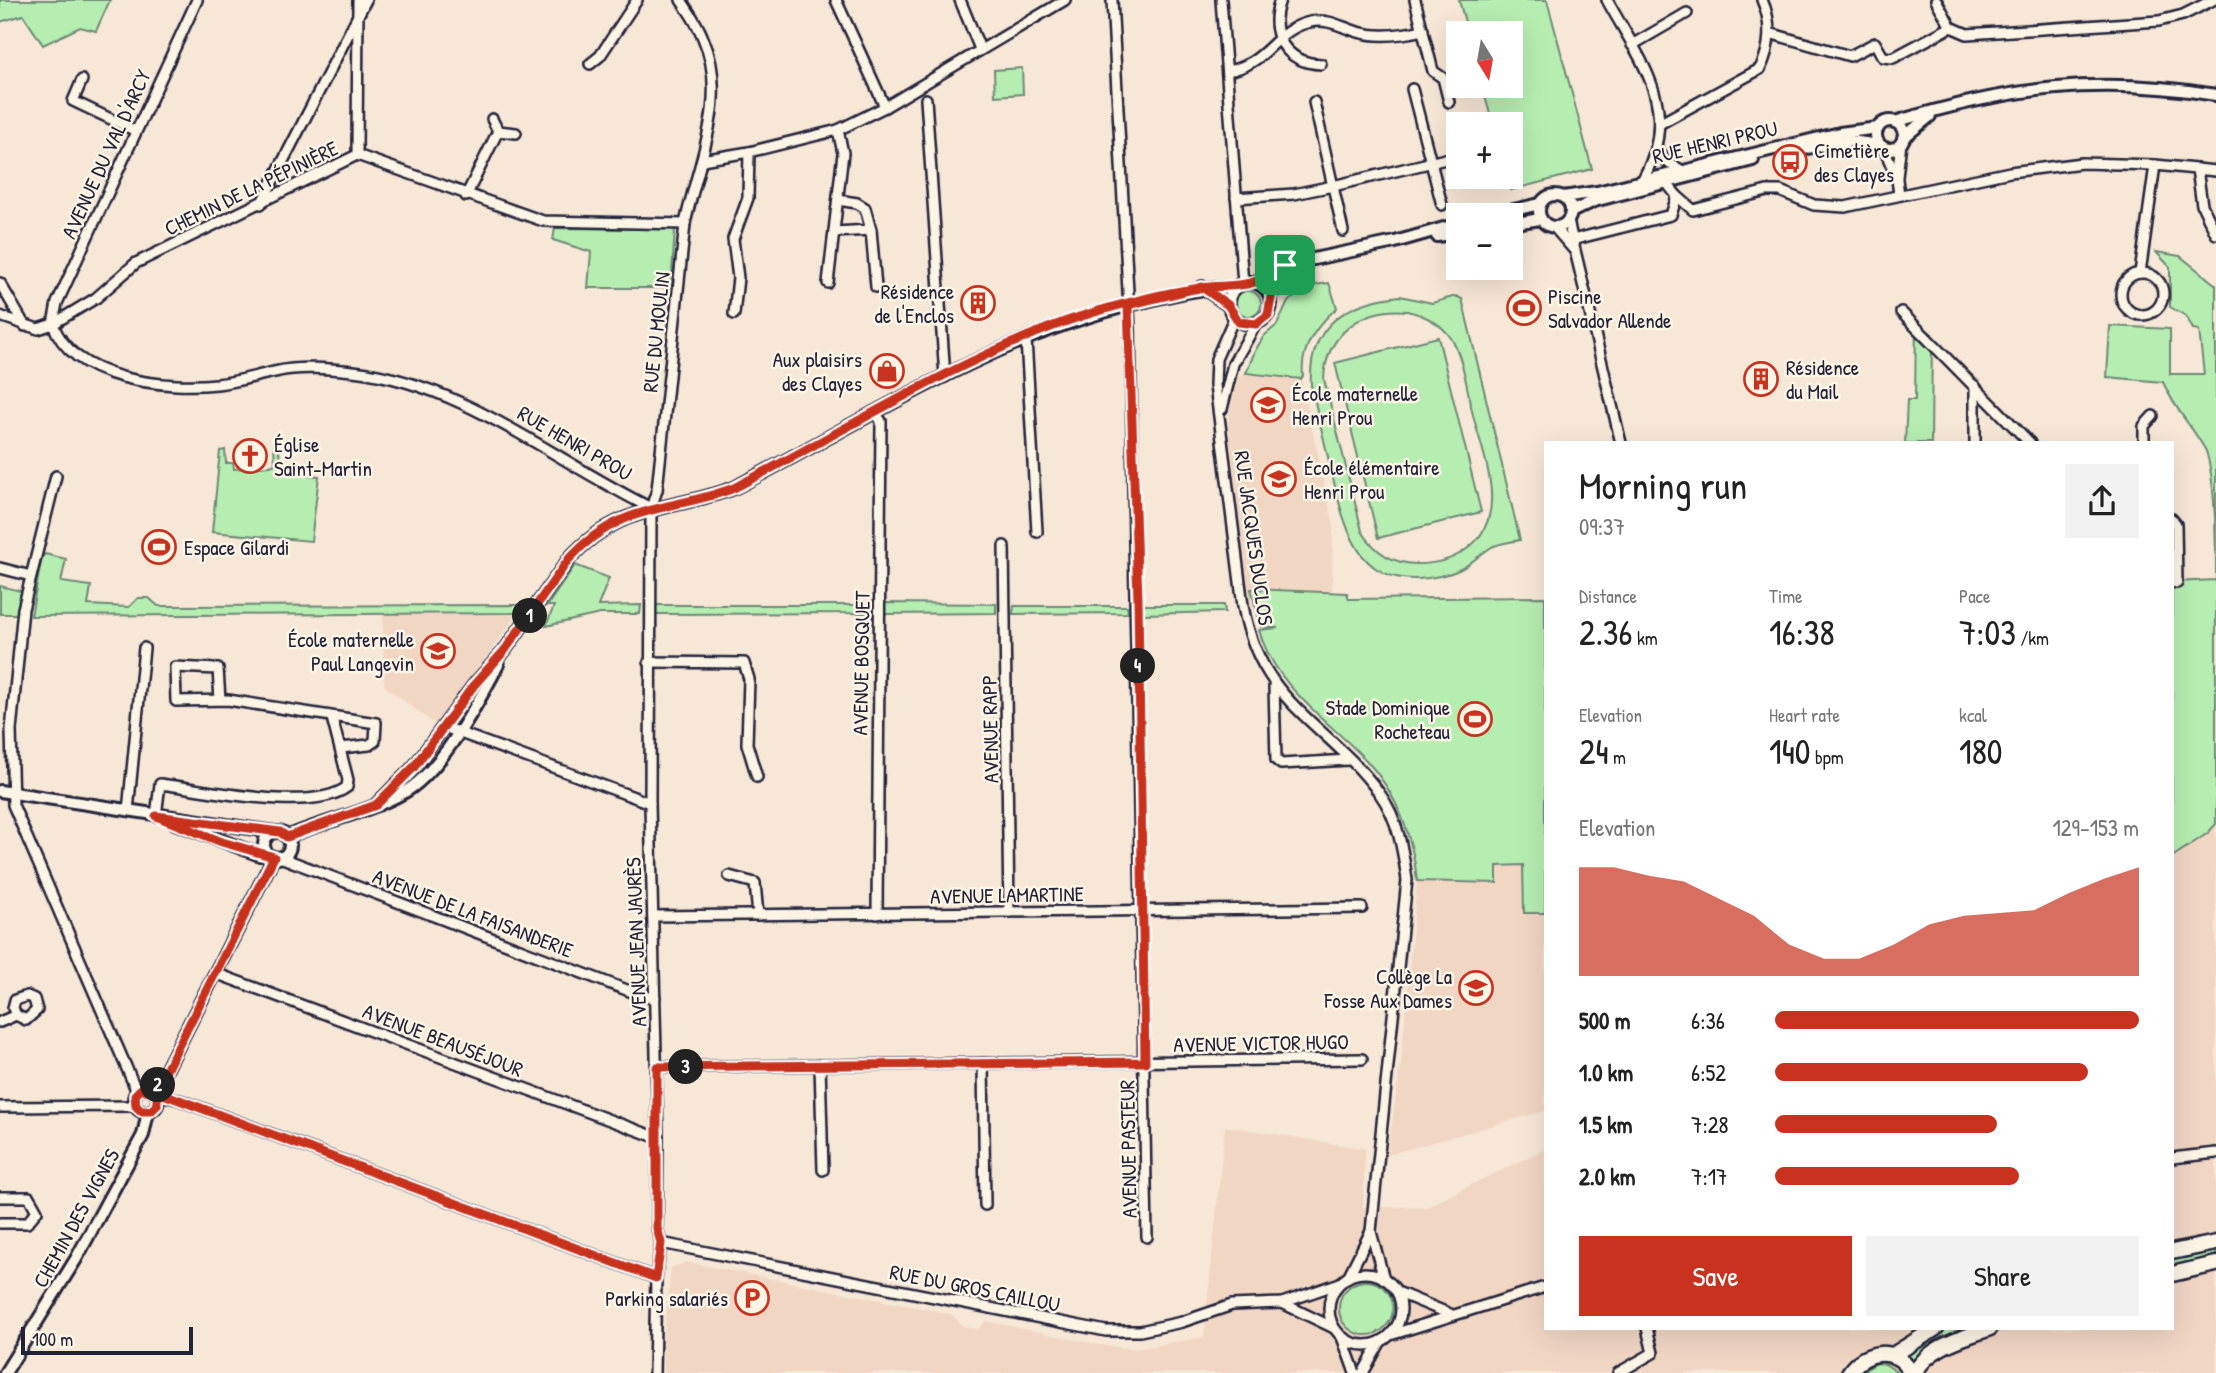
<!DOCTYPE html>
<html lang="en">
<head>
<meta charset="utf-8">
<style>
	:root { --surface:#fff; --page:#f2f2f2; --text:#222; --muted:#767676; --accent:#c8321e }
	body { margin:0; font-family:"Patrick Hand",sans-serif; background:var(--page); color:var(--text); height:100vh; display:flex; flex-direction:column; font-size:26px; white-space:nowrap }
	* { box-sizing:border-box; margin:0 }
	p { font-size:23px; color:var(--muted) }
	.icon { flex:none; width:38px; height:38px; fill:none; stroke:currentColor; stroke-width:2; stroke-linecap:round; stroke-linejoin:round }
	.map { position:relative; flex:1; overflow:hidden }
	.details { position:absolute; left:1544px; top:441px; width:630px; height:889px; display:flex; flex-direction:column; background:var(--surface); border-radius:0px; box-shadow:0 7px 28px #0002 }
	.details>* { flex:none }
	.needle { width:46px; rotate:169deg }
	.controls { position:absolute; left:1446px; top:21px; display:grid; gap:14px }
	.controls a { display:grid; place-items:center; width:77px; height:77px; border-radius:0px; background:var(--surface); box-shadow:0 7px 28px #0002; font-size:35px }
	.scale { position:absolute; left:21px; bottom:18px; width:172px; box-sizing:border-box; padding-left:7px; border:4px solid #22223b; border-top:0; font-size:19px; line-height:24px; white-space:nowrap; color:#22223b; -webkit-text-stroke:5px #fcf5e5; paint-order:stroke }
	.pin { position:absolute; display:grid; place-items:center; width:60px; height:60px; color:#fff; margin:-30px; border-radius:14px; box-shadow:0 4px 10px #0006 }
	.km { position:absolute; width:35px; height:35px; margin:-18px; border-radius:50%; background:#222; color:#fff; font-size:19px; line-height:35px; text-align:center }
	.round { display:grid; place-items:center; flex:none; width:74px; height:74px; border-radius:0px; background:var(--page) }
	.summary { display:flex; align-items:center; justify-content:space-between; height:119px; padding:0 35px }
	h1 { font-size:38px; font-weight:600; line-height:52px }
	.stats { display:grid; grid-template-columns:repeat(3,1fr); gap:10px; height:119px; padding:7px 35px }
	.stats div { display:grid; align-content:center }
	.stats b { font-size:35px; font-weight:600 }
	.stats small { font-size:19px; font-weight:400 }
	.stats p { font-size:19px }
	.chart { height:196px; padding:14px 35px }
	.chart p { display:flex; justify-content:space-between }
	.chart svg { width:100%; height:126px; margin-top:7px; fill:var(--accent); opacity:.7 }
	.cta { display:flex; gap:14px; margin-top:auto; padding:14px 35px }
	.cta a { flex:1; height:80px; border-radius:0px; background:var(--accent); color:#fff; font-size:28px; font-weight:600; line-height:80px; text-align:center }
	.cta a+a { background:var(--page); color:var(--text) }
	ul { padding:0 35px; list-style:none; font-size:23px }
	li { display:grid; grid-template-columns:112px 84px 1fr; align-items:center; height:52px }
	li i { height:18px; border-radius:9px; background:var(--accent) }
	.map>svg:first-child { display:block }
	.built { fill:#f2d6c4 }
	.green { fill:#b6eeb1; stroke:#6c8876; stroke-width:2; fill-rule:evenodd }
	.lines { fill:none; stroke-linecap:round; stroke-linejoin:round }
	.minor-casing { stroke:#22223b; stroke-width:14 }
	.tertiary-casing { stroke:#22223b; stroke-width:16 }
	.primary-casing { stroke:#22223b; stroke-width:19 }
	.minor { stroke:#fcf5e5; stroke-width:9 }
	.tertiary { stroke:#fcf5e5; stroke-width:10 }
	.primary { stroke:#fcf5e5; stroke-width:14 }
	.route-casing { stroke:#fff; stroke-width:14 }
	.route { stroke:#c8321e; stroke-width:9 }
	.labels { text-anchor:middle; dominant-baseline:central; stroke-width:5; stroke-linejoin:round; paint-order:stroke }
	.street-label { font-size:21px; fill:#22223b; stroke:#fcf5e5 }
	.poi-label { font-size:21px; fill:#22223b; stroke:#fcf5e5; text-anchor:start }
</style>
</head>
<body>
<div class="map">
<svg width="2216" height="1373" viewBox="0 0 2216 1373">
	<rect width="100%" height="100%" fill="#f7e7d6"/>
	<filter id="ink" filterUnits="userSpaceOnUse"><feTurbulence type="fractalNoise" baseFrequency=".0143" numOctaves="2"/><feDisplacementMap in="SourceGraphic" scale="14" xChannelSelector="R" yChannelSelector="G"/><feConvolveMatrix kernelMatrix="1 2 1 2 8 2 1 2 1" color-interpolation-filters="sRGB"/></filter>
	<g filter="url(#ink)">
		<g class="built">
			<path d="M1246 373 1301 379 1333 523 1332 607H1250L1228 426 1235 378Z"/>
			<path d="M383 615H516L439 727 384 686Z"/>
			<path d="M2216 824V1373H663V1345L671 1268 686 1262 951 1314 963 1326 978 1330 986 1321 1100 1345 1136 1349 1204 1337 1225 1126 1365 1149 1363 1207H1426L1545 1149V1328H2172V857L2208 833Z"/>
			<path d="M1523 865 1524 913H1545V1111L1387 1155 1401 1063 1417 881 1496 883 1497 866Z"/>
		</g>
		<g class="green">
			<path d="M0 0H110L96 31 80 27 43 45 23 15 0 22Z"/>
			<path d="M1459 0H1547L1592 169 1511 190 1507 177H1510V124H1493L1482 86H1510V33H1468Z"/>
			<path d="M1022 68 1023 94 995 96 994 70Z"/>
			<path d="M555 228 675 229 671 288H588L591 252 553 240Z"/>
			<path d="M2156 252 2180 256 2216 285V824L2208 833 2172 857V582L2216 580C2216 544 2216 483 2206 451 2192 425 2175 411 2163 382L2107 377 2110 326 2170 329V374H2204L2199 330 2193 329 2186 316 2170 307V267Z"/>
			<path d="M1329 283 1337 308C1317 325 1300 348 1303 376L1301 379 1246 373 1255 351 1264 336 1277 325 1288 302 1307 286Z"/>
			<circle cx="1248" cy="304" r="13"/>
			<path d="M1400 296 1432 303 1456 296 1462 299 1520 540C1511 542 1497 543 1490 548 1474 559 1464 571 1444 575 1361 595 1347 537 1332 474 1325 444 1318 414 1311 385 1308 325 1346 302 1400 296ZM1407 311C1425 315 1440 322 1451 338 1464 359 1467 391 1473 415 1484 459 1512 519 1464 551 1451 560 1434 564 1418 564 1393 564 1375 553 1362 531L1324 379C1326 334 1362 307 1407 311Z"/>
			<path d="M1916 321 1932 334 1931 443H1905L1907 400H1915Z"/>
			<path d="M1438 337 1481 512 1378 538 1335 363Z"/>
			<path d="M278 444 282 473 319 476 311 541 212 532 220 451 225 450 226 463H233L234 469 270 466 275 464 274 445Z"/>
			<path d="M45 554 66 559 61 582 91 586 88 605 129 607 138 598H149L158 606 521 605 517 613 31 616 42 557Z"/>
			<path d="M575 565 609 578 598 606 641 605 640 614H600L546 626 554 606H547Z"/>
			<path d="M0 586 25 592 21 614H0Z"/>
			<path d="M1251 589 1347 593 1349 599 1545 597V913H1524L1523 865 1497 866V883L1417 881C1413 837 1397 793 1366 760 1328 720 1274 686 1259 630L1278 628 1261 627Z"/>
			<path d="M884 603 996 604V613L884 614Z"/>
			<path d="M656 605H869V613L656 614Z"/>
			<path d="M1142 605H1224L1225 612 1143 614Z"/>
			<path d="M1014 606H1127L1128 613 1013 614Z"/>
			<path d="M2216 1249V1258L2172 1268V1258Z"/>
			<circle cx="1366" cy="1308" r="27"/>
			<path d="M1974 1328 1925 1351 1911 1365 1902 1356 1947 1329Z"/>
			<path d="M1877 1363 1885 1364 1899 1373H1860Z"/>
		</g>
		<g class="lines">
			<g class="minor-casing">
				<g id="minor">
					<path d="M197 0 57 303 53 324 96 298 136 263 357 155 543 221 685 224"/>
					<path d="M836 0 885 107"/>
					<path d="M960 0 980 49"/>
					<path d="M1112 0 1130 328 1147 1237"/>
					<path d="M1221 0 1243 283"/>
					<path d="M1280 0C1268 33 1285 63 1321 64"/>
					<path d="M1415 0 1433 71 1443 78 1449 102"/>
					<path d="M1607 0C1641 62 1682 109 1643 179"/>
					<path d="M1936 0 1951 27"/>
					<path d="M1769 33 1850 56 1875 43 1883 57 1893 58 1951 27 1967 34 2159 21 2183 15 2213 0"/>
					<path d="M1632 45 1687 13"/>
					<path d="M590 64 600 56 637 0"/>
					<path d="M1227 71C1269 64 1273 30 1310 22 1328 18 1341 27 1358 32 1379 38 1402 35 1423 30"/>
					<path d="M82 80 73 101 136 131"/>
					<path d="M1412 89 1442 205"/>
					<path d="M926 99 945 377"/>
					<path d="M1314 102 1343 231"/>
					<path d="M1661 123 1760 69C1771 47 1772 22 1762 0"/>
					<path d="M498 131 516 133"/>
					<path d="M1884 148 1897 179 1899 195"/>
					<path d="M1657 149 1666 161 1681 170"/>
					<path d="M357 155 358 0"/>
					<path d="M702 160 749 152 838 130 885 107 1065 0"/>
					<path d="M2197 169 2202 205 2216 234"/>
					<path d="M1897 177 1901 142"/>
					<path d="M466 196 498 131 492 119"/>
					<path d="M1677 196 1693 210 1767 191H1780L1814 205 1845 207 2010 172 2082 163 2155 165 2216 171"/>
					<path d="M1236 198 1294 194 1333 186 1458 156"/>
					<path d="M838 200 857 203 865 208 871 230 876 287"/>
					<path d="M261 204 366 0"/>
					<path d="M1568 221 1621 443"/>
					<path d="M1554 227 1574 250"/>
					<path d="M834 232 871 230"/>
					<path d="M1572 240 1671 215 1677 196 1666 182"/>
					<path d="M2140 273 2155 165"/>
					<circle cx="2142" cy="294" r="21"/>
					<path d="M0 283 25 326"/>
					<path d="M828 283 843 153 838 130"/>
					<path d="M1901 312 2030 443"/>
					<path d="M734 314 738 278 733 239 748 198 749 152"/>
					<path d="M0 316 38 329 53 324C73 381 165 389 217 384 238 382 258 375 279 371 301 366 331 369 353 371 465 384 553 460 651 508"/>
					<path d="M1234 318 1216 359 1215 385 1243 606C1261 706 1328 722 1380 794 1398 819 1403 850 1407 880L1371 1231 1348 1277"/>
					<path d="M1026 339 1037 532"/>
					<path d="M1975 386V443"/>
					<path d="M1222 409 1233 364 1256 324"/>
					<path d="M876 414 881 421 877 914"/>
					<path d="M2144 443V426L2153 416"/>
					<path d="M56 476 23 609 11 730 13 805 137 1092"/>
					<path d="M2172 519 2176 524 2177 583 2172 582"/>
					<path d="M1004 546 1009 912"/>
					<path d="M0 568 31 576"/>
					<path d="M649 662 744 663 749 679 747 744 757 777"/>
					<path d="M1274 686 1276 760 1281 764 1348 760"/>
					<path d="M220 700 218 669 175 667 176 701 228 700 376 723 375 741 369 745 341 748"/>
					<path d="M444 727 650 803"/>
					<path d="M128 811 144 648"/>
					<path d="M156 816 160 784C204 789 312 814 347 787L348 780 332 718"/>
					<path d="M280 857 645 997H655"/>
					<path d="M729 876 755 883 758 915"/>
					<path d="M653 916 1362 908"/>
					<path d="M215 973 658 1138"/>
					<path d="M0 1022 16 1015 26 1020 37 1010 34 999 27 996 15 1000 13 1008 16 1015"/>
					<path d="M983 1063 985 1205"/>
					<path d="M820 1065 823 1170"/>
					<path d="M657 1067 1362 1059"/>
					<path d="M157 1094 177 1099 656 1278"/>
					<path d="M0 1107 136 1106"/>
					<path d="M2172 1158 2216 1153"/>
					<path d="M0 1197H29L37 1211 27 1223H0"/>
					<path d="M1371 1232 1384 1279"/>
					<path d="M661 1243 1106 1331H1140L1182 1322 1232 1305 1282 1303 1340 1283"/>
					<circle cx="1365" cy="1309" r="36"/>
					<path d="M1397 1292 1450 1314"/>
					<path d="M1282 1303 1334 1328"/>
					<path d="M1390 1335 1545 1287"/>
					<path d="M1342 1337 1355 1373"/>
					<path d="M654 1373 656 1278 661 1243 657 1228 658 1138 650 803 651 508 657 490 685 224C697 164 730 99 703 38 698 24 689 12 681 0"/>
					<path d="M1363 1373 1381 1341"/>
					<path d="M1618 1373 1653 1353 1647 1328"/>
				</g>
			</g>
			<g class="tertiary-casing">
				<g id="tertiary">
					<circle cx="1890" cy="135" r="14"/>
					<path d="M1895 122C2009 87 2098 76 2216 95"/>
					<path d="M1903 138 1930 116"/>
					<path d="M1806 148 1851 141 1879 145"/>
					<circle cx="1555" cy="211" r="16"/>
					<path d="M1563 197 1597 192 1840 133 1878 128"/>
					<path d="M1571 212 1594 201 1753 160"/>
					<path d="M1492 215 1540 204"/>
					<path d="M1510 224 1540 219"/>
					<path d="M1437 236 1458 233"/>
					<circle cx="1250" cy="303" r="21"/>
					<path d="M1256 282 1285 265 1395 242 1458 224"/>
					<path d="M1202 287 1228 305"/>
					<path d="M1269 294 1279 279 1300 265"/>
					<path d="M0 791 274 832"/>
					<path d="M376 805 414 767 474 685 505 650 569 559C620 502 671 512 734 488 862 422 989 339 1130 305 1166 296 1197 287 1234 288"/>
					<path d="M175 823 260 855H269"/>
					<circle cx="277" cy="845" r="13"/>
					<path d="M287 837C324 821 367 813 403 793 441 772 478 703 498 665"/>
					<circle cx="146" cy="1100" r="12"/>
					<path d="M155 1092 274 857"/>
					<path d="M5 1373 76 1259 143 1135 148 1112"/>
				</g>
			</g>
			<g class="primary-casing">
				<g id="primary">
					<path d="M2172 1252 2216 1243"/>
					<path d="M2172 1274 2216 1264"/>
					<path d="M1893 1355 1936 1328"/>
					<path d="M1849 1373C1864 1350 1897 1345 1911 1373"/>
					<path d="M1915 1373C1928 1346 1964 1338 1990 1328"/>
				</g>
			</g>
			<use href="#minor" class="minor"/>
			<use href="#tertiary" class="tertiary"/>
			<use href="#primary" class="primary"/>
		</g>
	</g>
	<g class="lines" filter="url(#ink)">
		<g class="route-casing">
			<path id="route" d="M1285 265C1275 269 1267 278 1257 281 1240 288 1220 285 1201 288 1161 293 1105 308 1067 321 951 363 843 432 734 488 671 512 620 502 569 559L505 650 474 685 414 767 376 805 287 837 280 832 156 816 222 842 274 857 155 1092 141 1089 135 1095 136 1106 141 1111H151L157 1105V1094L166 1095 656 1278 661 1243 657 1228V1067L1145 1062 1138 599 1128 305 1202 287 1228 305 1239 322 1256 324 1268 315 1273 286 1304 262 1285 265"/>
		</g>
		<use href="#route" class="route"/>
	</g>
	<defs>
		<g id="bus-ring" transform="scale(1.75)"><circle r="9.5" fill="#fcf5e5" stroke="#c8321e" stroke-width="1.5"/><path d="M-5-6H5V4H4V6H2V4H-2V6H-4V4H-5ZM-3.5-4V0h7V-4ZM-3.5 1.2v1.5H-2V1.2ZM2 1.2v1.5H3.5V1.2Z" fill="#c8321e"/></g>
		<g id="building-ring" transform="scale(1.75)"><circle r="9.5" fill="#fcf5e5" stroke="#c8321e" stroke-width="1.5"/><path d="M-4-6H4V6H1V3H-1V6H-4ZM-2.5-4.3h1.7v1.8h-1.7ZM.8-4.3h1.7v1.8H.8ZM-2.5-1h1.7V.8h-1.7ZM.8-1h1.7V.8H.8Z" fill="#c8321e"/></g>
		<g id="stadium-ring" transform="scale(1.75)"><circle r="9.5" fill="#fcf5e5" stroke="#c8321e" stroke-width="1.5"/><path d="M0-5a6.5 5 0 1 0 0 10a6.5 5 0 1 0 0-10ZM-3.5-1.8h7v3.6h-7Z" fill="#c8321e"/></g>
		<g id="shop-ring" transform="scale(1.75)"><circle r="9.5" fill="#fcf5e5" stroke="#c8321e" stroke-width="1.5"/><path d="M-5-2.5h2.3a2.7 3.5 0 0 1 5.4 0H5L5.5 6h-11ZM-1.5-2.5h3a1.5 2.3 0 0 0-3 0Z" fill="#c8321e"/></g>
		<g id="school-ring" transform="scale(1.75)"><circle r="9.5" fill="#fcf5e5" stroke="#c8321e" stroke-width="1.5"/><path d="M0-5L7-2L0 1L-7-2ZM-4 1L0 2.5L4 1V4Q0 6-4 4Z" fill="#c8321e"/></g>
		<g id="church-ring" transform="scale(1.75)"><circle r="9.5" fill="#fcf5e5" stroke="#c8321e" stroke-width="1.5"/><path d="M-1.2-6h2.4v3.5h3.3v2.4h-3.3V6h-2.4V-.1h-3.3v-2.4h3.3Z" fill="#c8321e"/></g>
		<g id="parking-ring" transform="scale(1.75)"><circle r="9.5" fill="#fcf5e5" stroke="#c8321e" stroke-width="1.5"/><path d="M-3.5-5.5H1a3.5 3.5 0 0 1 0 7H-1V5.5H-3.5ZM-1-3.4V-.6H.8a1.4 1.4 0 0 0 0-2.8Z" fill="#c8321e"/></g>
	</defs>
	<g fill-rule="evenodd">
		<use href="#bus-ring" x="1790" y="162"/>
		<use href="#building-ring" x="978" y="303"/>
		<use href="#stadium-ring" x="1524" y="308"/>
		<use href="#shop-ring" x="887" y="371"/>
		<use href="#building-ring" x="1761" y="379"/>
		<use href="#school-ring" x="1268" y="405"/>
		<use href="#church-ring" x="250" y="456"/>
		<use href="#school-ring" x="1279" y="479"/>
		<use href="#stadium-ring" x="159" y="547"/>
		<use href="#school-ring" x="438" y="651"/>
		<use href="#stadium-ring" x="1475" y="719"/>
		<use href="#school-ring" x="1476" y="988"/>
		<use href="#parking-ring" x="752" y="1298"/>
	</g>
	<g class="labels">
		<g class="street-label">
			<text transform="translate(1715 142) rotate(-13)">RUE HENRI PROU</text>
			<text transform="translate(106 154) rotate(-65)">AVENUE DU VAL D'ARCY</text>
			<text transform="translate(251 188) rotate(-26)">CHEMIN DE LA PÉPINIÈRE</text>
			<text transform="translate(656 332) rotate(-84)">RUE DU MOULIN</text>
			<text transform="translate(575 443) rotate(30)">RUE HENRI PROU</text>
			<text transform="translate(1254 538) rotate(82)">RUE JACQUES DUCLOS</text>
			<text transform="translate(861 663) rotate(-89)">AVENUE BOSQUET</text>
			<text transform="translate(990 729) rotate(-91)">AVENUE RAPP</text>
			<text transform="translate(1007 895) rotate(-1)">AVENUE LAMARTINE</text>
			<text transform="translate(473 913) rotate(21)">AVENUE DE LA FAISANDERIE</text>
			<text transform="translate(636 942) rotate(-92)">AVENUE JEAN JAURÈS</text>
			<text transform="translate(443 1040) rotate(21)">AVENUE BEAUSÉJOUR</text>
			<text transform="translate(1261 1043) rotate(-1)">AVENUE VICTOR HUGO</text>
			<text transform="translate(1128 1149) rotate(-91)">AVENUE PASTEUR</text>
			<text transform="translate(76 1218) rotate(-61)">CHEMIN DES VIGNES</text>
			<text transform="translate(975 1288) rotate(11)">RUE DU GROS CAILLOU</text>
		</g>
		<g class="poi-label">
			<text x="1814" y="150">Cimetière<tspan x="1814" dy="24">des Clayes</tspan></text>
			<text x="954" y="291" text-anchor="end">Résidence<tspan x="954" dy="24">de l'Enclos</tspan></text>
			<text x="1548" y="296">Piscine<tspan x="1548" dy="24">Salvador Allende</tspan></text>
			<text x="862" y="359" text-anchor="end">Aux plaisirs<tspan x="862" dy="24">des Clayes</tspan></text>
			<text x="1786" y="367">Résidence<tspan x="1786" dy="24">du Mail</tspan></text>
			<text x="1292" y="393">École maternelle<tspan x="1292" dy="24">Henri Prou</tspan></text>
			<text x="274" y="444">Église<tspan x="274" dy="24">Saint-Martin</tspan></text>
			<text x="1304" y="467">École élémentaire<tspan x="1304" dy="24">Henri Prou</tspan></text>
			<text x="184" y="547">Espace Gilardi</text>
			<text x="414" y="639" text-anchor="end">École maternelle<tspan x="414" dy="24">Paul Langevin</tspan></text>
			<text x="1450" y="707" text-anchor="end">Stade Dominique<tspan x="1450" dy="24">Rocheteau</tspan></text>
			<text x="1452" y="976" text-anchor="end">Collège La<tspan x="1452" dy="24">Fosse Aux Dames</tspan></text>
			<text x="728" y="1298" text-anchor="end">Parking salariés</text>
		</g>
	</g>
</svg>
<div class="controls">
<a><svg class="needle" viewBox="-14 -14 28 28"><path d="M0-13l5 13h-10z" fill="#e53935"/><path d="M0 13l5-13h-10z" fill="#767676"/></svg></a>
<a>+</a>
<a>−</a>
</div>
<div class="scale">100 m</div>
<div class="pin" style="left:1285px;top:265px;background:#1e9e55"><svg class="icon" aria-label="arrive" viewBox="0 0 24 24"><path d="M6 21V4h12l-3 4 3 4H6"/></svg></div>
<b class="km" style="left:530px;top:616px">1</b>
<b class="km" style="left:158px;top:1085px">2</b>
<b class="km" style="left:686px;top:1067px">3</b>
<b class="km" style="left:1138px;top:666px">4</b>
<section class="details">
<div class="summary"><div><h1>Morning run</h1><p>09:37</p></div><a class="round"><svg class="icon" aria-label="share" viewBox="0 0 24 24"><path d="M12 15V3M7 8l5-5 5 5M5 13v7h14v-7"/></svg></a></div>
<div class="stats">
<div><p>Distance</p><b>2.36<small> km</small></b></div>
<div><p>Time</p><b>16:38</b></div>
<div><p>Pace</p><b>7:03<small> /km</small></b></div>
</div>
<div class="stats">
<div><p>Elevation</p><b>24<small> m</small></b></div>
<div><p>Heart rate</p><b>140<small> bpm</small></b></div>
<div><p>kcal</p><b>180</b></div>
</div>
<div class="chart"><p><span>Elevation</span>129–153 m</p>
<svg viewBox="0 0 160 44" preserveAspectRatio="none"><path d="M0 44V6L10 6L20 9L30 11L40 17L50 23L60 33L70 38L80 38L90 33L100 26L110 23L120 22L130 21L140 15L150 10L160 6V44z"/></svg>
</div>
<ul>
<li><b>500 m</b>6:36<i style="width:100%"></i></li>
<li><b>1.0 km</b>6:52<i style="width:86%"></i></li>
<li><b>1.5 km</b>7:28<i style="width:61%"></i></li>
<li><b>2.0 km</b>7:17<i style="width:67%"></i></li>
</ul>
<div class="cta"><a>Save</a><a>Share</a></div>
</section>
</div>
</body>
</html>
